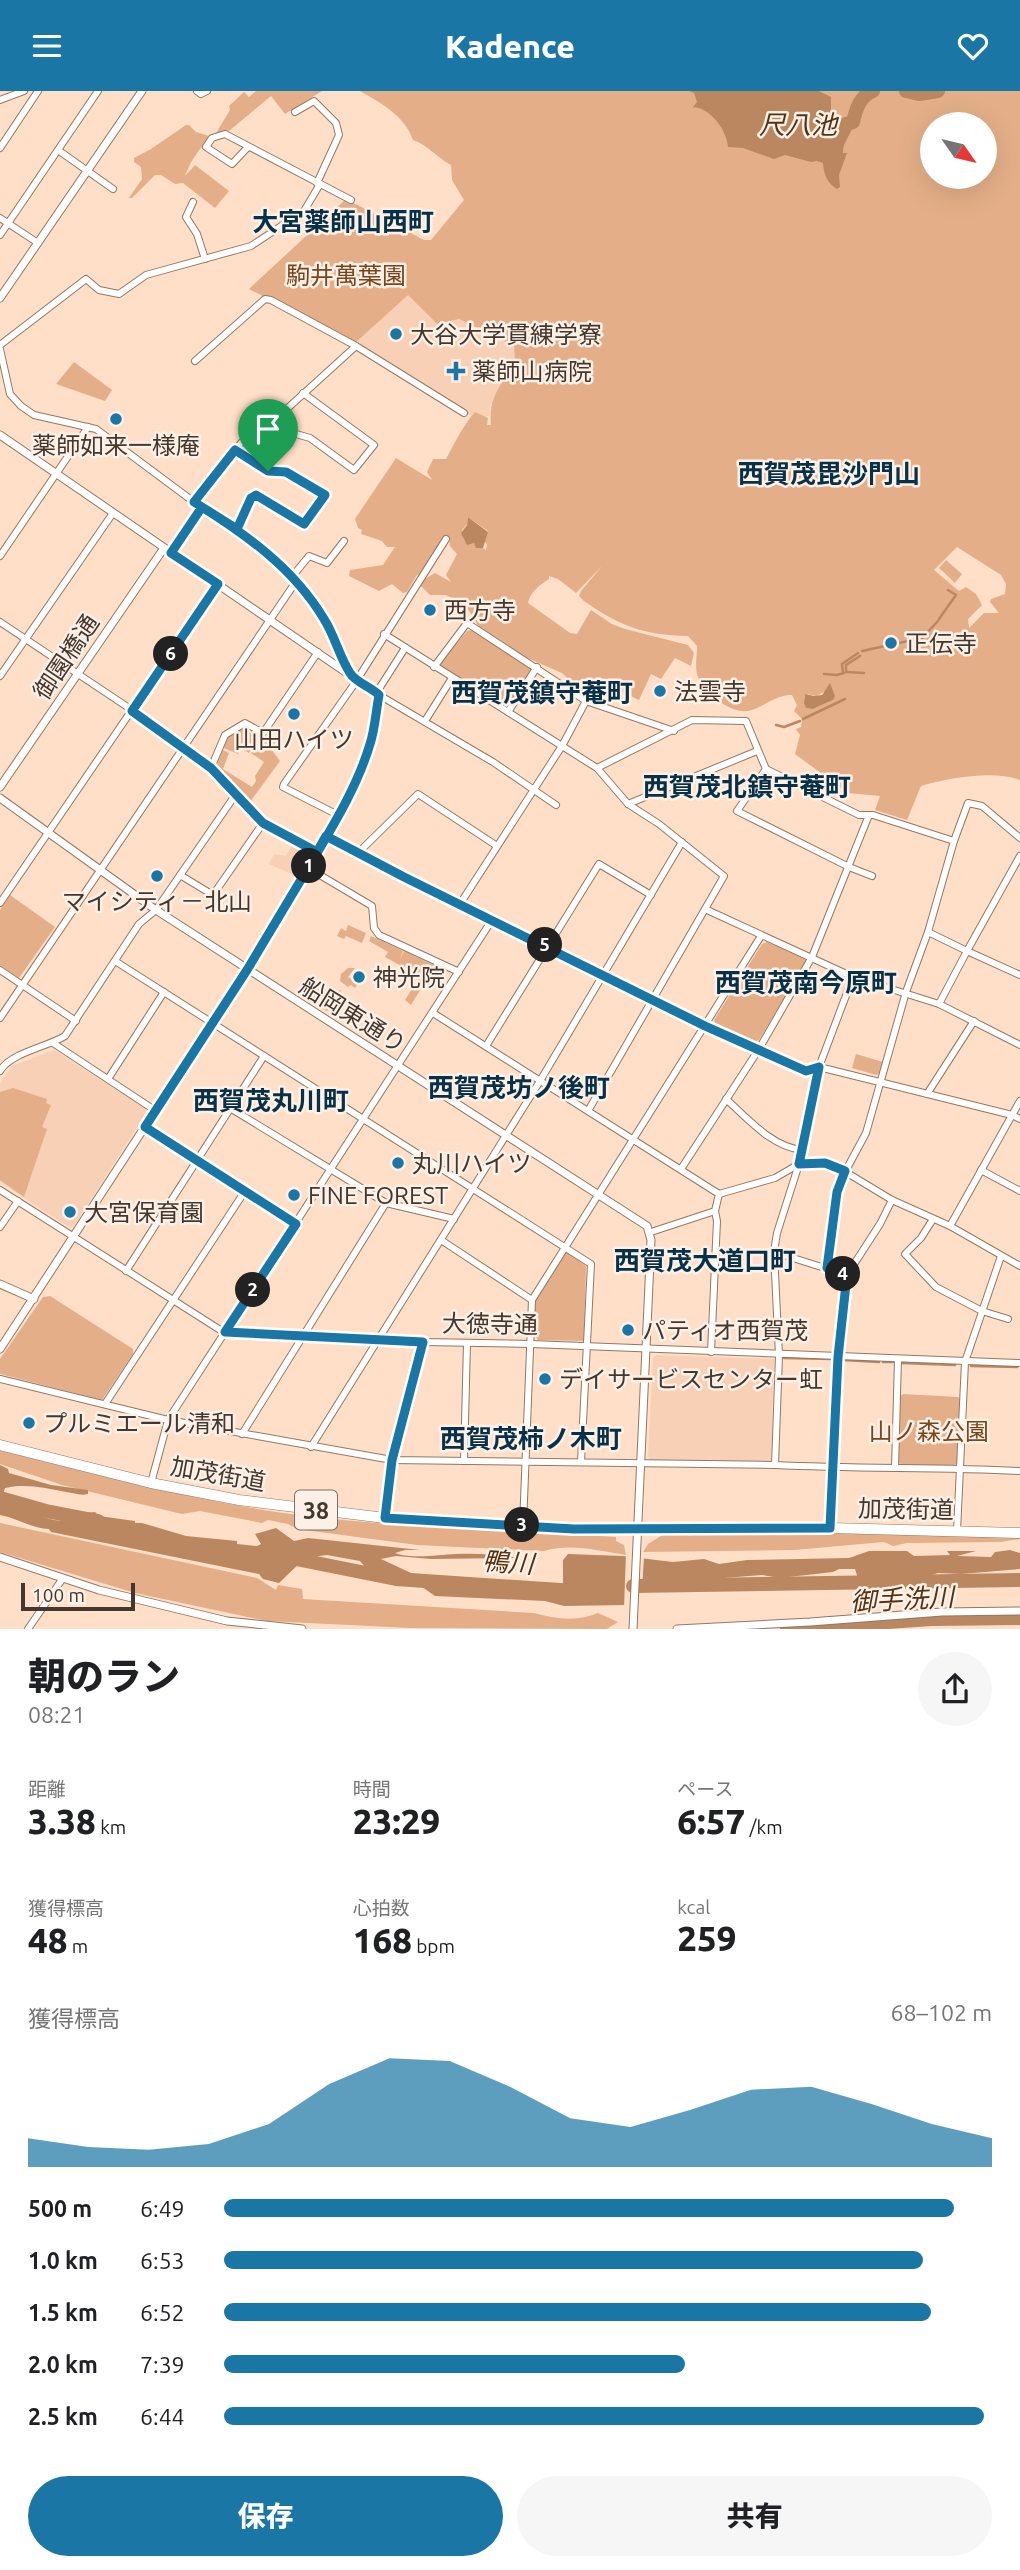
<!DOCTYPE html>
<html lang="ja">
<head>
<meta charset="utf-8">
<style>
	:root { --surface:#fff; --page:#f6f6f6; --text:#202124; --muted:#757577; --accent:#1a76a4 }
	body { margin:0; font-family:Ubuntu,"Noto Sans JP",sans-serif; background:var(--page); color:var(--text); height:100vh; display:flex; flex-direction:column; font-size:26px; white-space:nowrap }
	* { box-sizing:border-box; margin:0 }
	p { font-size:23px; color:var(--muted) }
	.icon { flex:none; width:38px; height:38px; fill:none; stroke:currentColor; stroke-width:2; stroke-linecap:round; stroke-linejoin:round }
	.map { position:relative; height:1538px; overflow:hidden }
	.drawer { display:flex; flex-direction:column; background:var(--surface); flex:1 }
	.drawer>* { flex:none }
	.needle { width:46px; rotate:124deg }
	.buttons { position:absolute; left:920px; top:21px; display:grid; gap:14px }
	.buttons a { display:grid; place-items:center; width:77px; height:77px; border-radius:50%; background:var(--surface); box-shadow:0 7px 28px #0002; font-size:35px }
	.scale { position:absolute; left:21px; bottom:18px; width:114px; box-sizing:border-box; padding-left:7px; border:4px solid #43372e; border-top:0; font-size:19px; line-height:24px; white-space:nowrap; color:#43372e; -webkit-text-stroke:5px #fdf0e7; paint-order:stroke }
	.pin { position:absolute; display:grid; place-items:center; width:60px; height:60px; color:#fff; margin:-72px -30px; border-radius:50% 50% 50% 0; rotate:-45deg; box-shadow:0 0 7px #0007 }
	.pin .icon { rotate:45deg }
	.km { position:absolute; width:35px; height:35px; margin:-18px; border-radius:50%; background:#222; color:#fff; font-size:19px; line-height:35px; text-align:center }
	.round { display:grid; place-items:center; flex:none; width:74px; height:74px; border-radius:37px; background:var(--page) }
	.summary { display:flex; align-items:center; justify-content:space-between; height:119px; padding:0 28px }
	h1 { font-size:38px; font-weight:800; line-height:52px }
	.figures { display:grid; grid-template-columns:repeat(3,1fr); gap:10px; height:119px; padding:7px 28px }
	.figures div { display:grid; align-content:center }
	.figures b { font-size:35px; font-weight:800 }
	.figures small { font-size:19px; font-weight:400 }
	.figures p { font-size:19px }
	.chart { height:196px; padding:14px 28px }
	.chart p { display:flex; justify-content:space-between }
	.chart svg { width:100%; height:126px; margin-top:7px; fill:var(--accent); opacity:.7 }
	.button { display:flex; gap:14px; margin-top:auto; padding:14px 28px }
	.button a { flex:1; height:80px; border-radius:42px; background:var(--accent); color:#fff; font-size:28px; font-weight:800; line-height:80px; text-align:center }
	.button a+a { background:var(--page); color:var(--text) }
	ul { padding:0 28px; list-style:none; font-size:23px }
	li { display:grid; grid-template-columns:112px 84px 1fr; align-items:center; height:52px }
	li i { height:18px; border-radius:9px; background:var(--accent) }
	header { display:flex; justify-content:space-between; align-items:center; height:91px; padding:0 28px; background:var(--accent); color:#fff; font-size:32px; font-weight:800 }
	.map>svg:first-child { display:block }
	.built { fill:#f7d0b5 }
	.green { fill:#e4af88; fill-rule:evenodd }
	.water { fill:#bb8761 }
	.pier { fill:#ffdfc8 }
	.lines { fill:none; stroke-linecap:round; stroke-linejoin:round }
	.stream { stroke:#bb8761; stroke-width:2.5 }
	.river { stroke:#bb8761; stroke-width:14 }
	.minor-casing { stroke:#947763; stroke-width:8 }
	.tertiary-casing { stroke:#947763; stroke-width:9 }
	.primary-casing { stroke:#947763; stroke-width:11 }
	.minor { stroke:#fff; stroke-width:6 }
	.tertiary { stroke:#fff; stroke-width:7 }
	.primary { stroke:#fff; stroke-width:10 }
	.route-casing { stroke:#fff; stroke-width:14 }
	.route { stroke:#1a76a4; stroke-width:9 }
	.poi-dot { fill:#1a76a4; stroke:#fdf0e7; stroke-width:2.5 }
	.labels { text-anchor:middle; dominant-baseline:central; stroke-width:5; stroke-linejoin:round; paint-order:stroke }
	.shield { fill:#fdf0e7; stroke:#7b6e66; stroke-width:2 }
	.shield-label { font-size:23px; font-weight:bold; fill:#43372e }
	.park-label { font-size:24px; fill:#79451b; stroke:#fdf0e7 }
	.poi-label { font-size:24px; fill:#43372e; stroke:#fdf0e7; text-anchor:start }
	.street-label { font-size:24px; fill:#43372e; stroke:#fdf0e7 }
	.water-label { font-size:26px; font-style:italic; fill:#563114; stroke:#fdf0e7 }
	.neighbourhood-label { font-size:26px; font-weight:bold; fill:#063148; stroke:#fdf0e7 }
</style>
</head>
<body>
<header><svg class="icon" aria-label="menu" viewBox="0 0 24 24"><path d="M4 6h16M4 12h16M4 18h16"/></svg>Kadence<svg class="icon" aria-label="heart" viewBox="0 0 24 24"><path d="M12 20l-8-8c-3-5 5-10 8-4 3-6 11-1 8 4z"/></svg></header>
<div class="map">
<svg width="1020" height="1538" viewBox="0 0 1020 1538">
	<rect width="100%" height="100%" fill="#ffdfc8"/>
	<g class="built">
		<path d="M408 203 437 233 459 228 514 255 516 284 490 315V325L479 327 464 322 354 253Z"/>
		<path d="M294 751 309 759 311 763 298 786 269 773 274 763 286 765Z"/>
		<path d="M54 959 146 1018V1022L74 1135 69 1136 0 1091V993L12 975Z"/>
		<path d="M656 1264 774 1268 771 1368 767 1372 651 1370 648 1366 653 1267Z"/>
	</g>
	<g class="green">
		<path d="M256 0H322L285 23 271 5 229 40 216 42 230 19 229 15 244 1 249 6Z"/>
		<path d="M360 0H1020V689C994 679 948 687 921 695L907 729 875 719 880 705 848 702 795 663 800 644 796 638 801 636 802 628 794 620 797 614 792 604C776 604 766 614 752 619 733 626 702 601 697 583 695 575 697 564 697 555L688 545C643 544 620 535 584 510L579 505 581 500 602 475 576 502 558 488 549 485V488C540 494 530 501 528 512L570 542 577 543 591 519 612 533 625 538 688 554 694 562 691 575 675 567 661 588 651 583 639 609 618 599 613 609 605 614 585 604 562 582 525 566 479 536 468 518 458 510 446 504H430L418 492 435 482 451 491 446 484 457 463 450 455 449 446 445 448 423 482 417 484 407 501 403 502 392 493 379 500 349 485 350 479 383 474 395 456H387L382 450 361 443 362 439 358 437 355 428 396 367 432 389 427 381 433 368H446C454 353 464 333 475 321L488 327 487 334H491C489 315 494 304 504 288L516 284 514 255 459 228 437 233 408 204 354 253 249 198 346 108 424 149H431L464 109 452 89 451 74C437 67 428 54 413 49 405 25 381 12 360 0ZM933 33H985V86H933ZM468 426 488 440 484 449 487 454 486 459C476 452 466 452 462 439L467 433ZM957 456 1001 484 1006 493 1005 503 991 508 990 511 999 522H984L969 537 968 528 982 514 976 503 966 496 959 500 934 479ZM825 600 833 609 813 618 806 617 804 606 807 603 817 605Z"/>
		<path d="M186 34H189L196 41 209 45 191 71 185 85 195 74 229 100 215 117 183 92 175 93 161 84H155L132 107H129L142 88 141 76 134 71V67L151 58Z"/>
		<path d="M74 271 112 299 105 310 56 293Z"/>
		<path d="M946 469 962 483 955 492 939 477Z"/>
		<path d="M472 539 531 576 533 579 511 615 507 616 441 576 440 572 467 540Z"/>
		<path d="M242 638 259 646 249 662 241 657 238 663 224 657 227 647Z"/>
		<path d="M272 645 277 649 271 658 280 670 250 711 217 674 223 659 229 662 223 678 252 696 256 690 255 685 264 671 251 662 261 647 264 648Z"/>
		<path d="M10 804 55 836 19 887 0 874V819Z"/>
		<path d="M348 834 366 842 362 852 346 845 344 848 337 845 341 837 346 840Z"/>
		<path d="M371 845 403 860 400 868 404 860 435 875 411 914 405 909 420 885 385 866 388 861 369 850Z"/>
		<path d="M767 851 804 866 806 871 759 949 754 951 716 934 714 929 762 853Z"/>
		<path d="M348 877H355L348 886 358 892 355 897 351 894 348 896 340 890 341 883Z"/>
		<path d="M313 894 334 901 341 899 336 913 333 911 327 920 306 907Z"/>
		<path d="M856 963 883 971 881 982 876 984 852 977Z"/>
		<path d="M13 997 47 1008 46 1012 51 1014 42 1036 47 1038 24 1106 0 1089V1001Z"/>
		<path d="M566 1161 586 1175 584 1250 538 1249 535 1245V1211Z"/>
		<path d="M50 1205 133 1258V1263L102 1309 0 1283V1268L43 1206Z"/>
		<path d="M903 1303 958 1306 960 1308 958 1371 955 1374H902L898 1371 900 1306Z"/>
		<path d="M0 1357C91 1381 182 1407 276 1421 388 1437 503 1438 616 1446V1450L624 1454 626 1464C597 1460 572 1452 544 1460L417 1454 297 1438 288 1433 268 1429 262 1432 200 1420 182 1423 62 1394 0 1373Z"/>
		<path d="M0 1432 257 1487 276 1499 278 1494 302 1498 303 1508 534 1522C555 1528 578 1531 598 1522L618 1531 607 1538 410 1537 267 1530 135 1502 0 1461Z"/>
		<path d="M867 1442 1020 1445V1448L1001 1451 907 1452 893 1455 884 1451 794 1459 643 1461 648 1453 664 1443Z"/>
	</g>
	<g class="water">
		<path d="M689 0H819L831 6V20L839 27 851 26C858 39 842 48 843 62H847L839 84 840 96 837 98C827 92 824 84 823 72L817 70 811 71 785 64 774 68 743 57 728 56C727 40 711 17 693 16L697 11 694 2Z"/>
		<path d="M468 426 488 441 483 457H476L474 452 467 454 461 442 467 434Z"/>
		<path d="M830 592 835 605 833 609 813 618 806 617 804 612 805 603 814 605 822 604Z"/>
		<path d="M0 1374 8 1378 9 1382 51 1394 88 1399V1403C80 1405 74 1402 66 1401 48 1397 23 1392 5 1397L3 1403C20 1418 66 1443 85 1422L95 1421 99 1425 135 1430V1432H142L186 1445 237 1450V1453L257 1455 261 1453 255 1443 276 1437 294 1450 308 1447 420 1459H405L395 1462C408 1468 440 1464 455 1463 475 1462 498 1463 517 1467L431 1468 396 1465 381 1468 439 1495 524 1503 557 1500 563 1493V1469L568 1463 623 1465 673 1471 704 1468 719 1473 747 1469 849 1467 869 1460H907L914 1465 950 1464 947 1460H976L957 1465 991 1466 995 1461 1010 1459 1020 1462V1478L961 1483 938 1482 928 1485 917 1484 871 1504 861 1497 855 1478H839L833 1481 780 1487 762 1484 660 1492 640 1497 626 1514 564 1515 545 1510 435 1505 415 1491 387 1484H372L360 1470 327 1464 305 1467 279 1492 263 1488 259 1483 51 1441 49 1438C30 1437 17 1427 0 1424Z"/>
	</g>
	<path class="pier" d="M626 1462 644 1465 642 1500 629 1517 624 1518Z"/>
	<g class="lines">
		<g class="stream">
			<path d="M939 528 956 504 948 499"/>
			<path d="M862 560 922 547 938 530"/>
			<path d="M846 581V574L860 565"/>
			<path d="M847 581 864 582"/>
			<path d="M843 582 842 573 858 562"/>
			<path d="M824 583 837 584 844 582"/>
			<path d="M803 628 845 608"/>
			<path d="M776 634 784 636 800 630"/>
			<path d="M784 1267 831 1268"/>
			<path d="M842 1269 879 1271"/>
			<path d="M883 1271H893"/>
			<path d="M901 1272 955 1274"/>
			<path d="M971 1275 1017 1276"/>
		</g>
		<g class="river">
			<path d="M906 0 919 3 938 0"/>
			<path d="M838 36 853 31C856 18 860 5 873 0"/>
			<path d="M0 1407 46 1420 98 1430"/>
			<path d="M286 1466 396 1488 575 1500"/>
			<path d="M633 1495 1020 1489"/>
			<path d="M787 1538 931 1528 1020 1527"/>
		</g>
		<g class="minor-casing">
			<g id="minor">
				<path d="M197 0 201 3 207 0"/>
				<path d="M0 9 24 0"/>
				<path d="M295 21 314 10 336 32 339 44 317 92"/>
				<path d="M248 56 232 73 206 56 212 47 225 43 351 109"/>
				<path d="M0 57 38 0"/>
				<path d="M58 59 113 98"/>
				<path d="M193 111 186 126 197 143 205 168"/>
				<path d="M0 127 38 152"/>
				<path d="M0 144 98 0"/>
				<path d="M0 254 86 188 99 199 119 203 146 184 251 155 304 120 320 93"/>
				<path d="M0 258 10 303 21 315 34 324 96 338 194 411 262 456 283 477 323 526 350 584"/>
				<path d="M195 270 265 208 271 209 356 255 464 322"/>
				<path d="M268 335 310 347 354 379 374 354 303 302"/>
				<path d="M235 359 268 380 286 381 325 404 304 433 256 404 251 407 238 438"/>
				<path d="M194 411 241 352 268 335 356 255"/>
				<path d="M171 462 202 416"/>
				<path d="M0 465 88 336"/>
				<path d="M291 487 309 465 327 472 344 450"/>
				<path d="M0 531 132 619 211 677 263 732 317 761"/>
				<path d="M384 543 597 677 628 713 659 733 724 785 705 818 853 886 939 913 1020 954"/>
				<path d="M434 576 467 532 586 610 674 640"/>
				<path d="M0 585 113 422"/>
				<path d="M377 601 405 557"/>
				<path d="M379 604 493 671 556 714"/>
				<path d="M508 621 537 576"/>
				<path d="M425 630 452 587"/>
				<path d="M211 677 225 644 245 632 263 642 318 561"/>
				<path d="M597 677 692 629 746 630 766 678 737 720 849 776 872 785"/>
				<path d="M628 713 757 660"/>
				<path d="M338 724 283 696 284 693 355 592 446 448"/>
				<path d="M869 724H873L954 750"/>
				<path d="M326 745 705 935 806 980 819 976 1012 1024 1020 1028"/>
				<path d="M359 761 418 703 497 755"/>
				<path d="M308 777 372 815 374 837 379 844 459 881"/>
				<path d="M180 784 213 804 263 732"/>
				<path d="M0 812 218 493"/>
				<path d="M460 813 562 655 586 610"/>
				<path d="M928 841 967 860 1020 765"/>
				<path d="M115 870 591 1173 581 1371"/>
				<path d="M0 879 76 930"/>
				<path d="M939 913 967 860 1020 884"/>
				<path d="M433 922 719 1103 715 1120 651 1141"/>
				<path d="M0 927 295 492"/>
				<path d="M53 952 156 1020"/>
				<path d="M486 955 599 773 651 804"/>
				<path d="M0 980C10 962 47 956 65 945L139 833 156 819 236 703"/>
				<path d="M108 988 164 901"/>
				<path d="M927 1003 974 930"/>
				<path d="M726 1008C748 1028 772 1056 802 1059"/>
				<path d="M230 1017 386 1112 454 1128"/>
				<path d="M588 1020 705 818"/>
				<path d="M145 1036 296 1133"/>
				<path d="M681 1078 759 958 812 866 869 724H859L766 678"/>
				<path d="M981 1079 1020 1100"/>
				<path d="M0 1099 225 1242 423 1251 531 1253 1020 1272"/>
				<path d="M719 1103 775 1087 799 1073 819 976 853 886"/>
				<path d="M933 1128 921 1147 905 1163 936 1196 982 1220 1008 1228"/>
				<path d="M950 1135 1020 1010"/>
				<path d="M0 1136 18 1110"/>
				<path d="M441 1149 532 1209"/>
				<path d="M774 1161 847 1184 838 1266 830 1437"/>
				<path d="M827 1177 837 1101 845 1081 866 1042 906 901 928 841 954 750 968 712 982 715 1020 747"/>
				<path d="M126 1180 264 965"/>
				<path d="M847 1184 880 1133 892 1109"/>
				<path d="M711 1261 717 1130 715 1120"/>
				<path d="M0 1288 168 1329 392 1369 775 1374C857 1378 938 1376 1020 1380"/>
				<path d="M105 1313 245 1100"/>
				<path d="M242 1343 386 1112"/>
				<path d="M311 1356 540 990 682 751"/>
				<path d="M464 1370 467 1252"/>
				<path d="M775 1374 779 1264 774 1161 777 1142 799 1073 825 1072 839 1077 892 1109 950 1135 1020 1175"/>
				<path d="M895 1377 898 1268"/>
				<path d="M151 1392 168 1329 492 829"/>
				<path d="M385 1427 392 1369 423 1251"/>
				<path d="M523 1434 532 1209 761 845"/>
				<path d="M957 1440 965 1271 1001 1165"/>
				<path d="M28 1538 63 1487"/>
			</g>
		</g>
		<g class="tertiary-casing">
			<g id="tertiary">
				<path d="M0 207 142 0"/>
				<path d="M0 344 379 604 368 660 338 724 308 777 247 879 0 1258"/>
				<path d="M0 696 164 457"/>
				<path d="M0 707 156 819 647 1135 651 1149 633 1538"/>
				<path d="M0 1193 34 1208"/>
				<path d="M0 1466 99 1499 227 1530 302 1538"/>
				<path d="M677 1538 810 1531 942 1521 1020 1520"/>
			</g>
		</g>
		<g class="primary-casing">
			<path id="primary" d="M0 1354 151 1392 239 1409 385 1427 574 1438 830 1437 1020 1442"/>
		</g>
		<use href="#minor" class="minor"/>
		<use href="#tertiary" class="tertiary"/>
		<use href="#primary" class="primary"/>
	</g>
	<g class="lines">
		<g class="route-casing">
			<path id="route" d="M268 380 235 359 194 411C244 442 293 476 324 528 335 545 339 565 350 582 355 591 371 596 379 604 376 620 375 638 370 653 357 697 331 738 308 777L247 879 145 1036 296 1133 225 1241 423 1251 392 1369 385 1427 574 1438 830 1437 838 1266 847 1184 827 1177 837 1101 845 1080 825 1072 799 1073 819 976 806 980 705 935 404 786 326 745 317 761 263 732 211 677 132 620 218 493 171 462 202 416 237 438 251 407 256 404 304 433 325 404 286 381 268 380"/>
		</g>
		<use href="#route" class="route"/>
	</g>
	<g class="poi-dot">
		<circle cx="396" cy="243" r="7"/>
		<path d="M452.5 269.5h7v7h7v7h-7v7h-7v-7h-7v-7h7z"/>
		<circle cx="116" cy="328" r="7"/>
		<circle cx="430" cy="519" r="7"/>
		<circle cx="891" cy="552" r="7"/>
		<circle cx="660" cy="600" r="7"/>
		<circle cx="294" cy="623" r="7"/>
		<circle cx="157" cy="785" r="7"/>
		<circle cx="359" cy="886" r="7"/>
		<circle cx="398" cy="1072" r="7"/>
		<circle cx="294" cy="1104" r="7"/>
		<circle cx="70" cy="1121" r="7"/>
		<circle cx="628" cy="1239" r="7"/>
		<circle cx="545" cy="1288" r="7"/>
		<circle cx="29" cy="1332" r="7"/>
	</g>
	<g class="labels">
		<rect class="shield" x="295" y="1399.5" width="42" height="39" rx="5"/>
		<g class="shield-label">
			<text x="316" y="1419">38</text>
		</g>
		<g class="park-label">
			<text x="346" y="184">駒井萬葉園</text>
			<text x="929" y="1340">山ノ森公園</text>
		</g>
		<g class="poi-label">
			<text x="410" y="243">大谷大学貫練学寮</text>
			<text x="472" y="280">薬師山病院</text>
			<text x="116" y="354" text-anchor="middle">薬師如来一様庵</text>
			<text x="444" y="519">西方寺</text>
			<text x="905" y="552">正伝寺</text>
			<text x="674" y="600">法雲寺</text>
			<text x="294" y="648" text-anchor="middle">山田ハイツ</text>
			<text x="157" y="810" text-anchor="middle">マイシティ－北山</text>
			<text x="373" y="886">神光院</text>
			<text x="412" y="1072">丸川ハイツ</text>
			<text x="308" y="1104">FINE FOREST</text>
			<text x="84" y="1121">大宮保育園</text>
			<text x="642" y="1239">パティオ西賀茂</text>
			<text x="559" y="1288">デイサービスセンター虹</text>
			<text x="43" y="1332">プルミエール清和</text>
		</g>
		<g class="street-label">
			<text transform="translate(66 566) rotate(-56)">御園橋通</text>
			<text transform="translate(353 924) rotate(32)">船岡東通り</text>
			<text transform="translate(490 1233) rotate(1)">大徳寺通</text>
			<text transform="translate(218 1383) rotate(10)">加茂街道</text>
			<text transform="translate(906 1418) rotate(1)">加茂街道</text>
		</g>
		<g class="water-label">
			<text x="798" y="33">尺八池</text>
			<text transform="translate(508 1471) rotate(4)">鴨川</text>
			<text transform="translate(902 1508) rotate(-3)">御手洗川</text>
		</g>
		<g class="neighbourhood-label">
			<text x="343" y="130">大宮薬師山西町</text>
			<text x="829" y="382">西賀茂毘沙門山</text>
			<text x="542" y="601">西賀茂鎮守菴町</text>
			<text x="747" y="695">西賀茂北鎮守菴町</text>
			<text x="806" y="891">西賀茂南今原町</text>
			<text x="519" y="996">西賀茂坊ノ後町</text>
			<text x="271" y="1009">西賀茂丸川町</text>
			<text x="705" y="1169">西賀茂大道口町</text>
			<text x="531" y="1347">西賀茂柿ノ木町</text>
		</g>
	</g>
</svg>
<div class="buttons">
<a><svg class="needle" viewBox="-14 -14 28 28"><path d="M0-13l5 13h-10z" fill="#e53935"/><path d="M0 13l5-13h-10z" fill="#757577"/></svg></a>
</div>
<div class="scale">100 m</div>
<div class="pin" style="left:268px;top:380px;background:#1e9e55"><svg class="icon" aria-label="arrive" viewBox="0 0 24 24"><path d="M6 21V4h12l-3 4 3 4H6"/></svg></div>
<b class="km" style="left:309px;top:775px">1</b>
<b class="km" style="left:253px;top:1199px">2</b>
<b class="km" style="left:522px;top:1434px">3</b>
<b class="km" style="left:843px;top:1183px">4</b>
<b class="km" style="left:545px;top:854px">5</b>
<b class="km" style="left:171px;top:563px">6</b>
</div>
<section class="drawer">
<div class="summary"><div><h1>朝のラン</h1><p>08:21</p></div><a class="round"><svg class="icon" aria-label="share" viewBox="0 0 24 24"><path d="M12 15V3M7 8l5-5 5 5M5 13v7h14v-7"/></svg></a></div>
<div class="figures">
<div><p>距離</p><b>3.38<small> km</small></b></div>
<div><p>時間</p><b>23:29</b></div>
<div><p>ペース</p><b>6:57<small> /km</small></b></div>
</div>
<div class="figures">
<div><p>獲得標高</p><b>48<small> m</small></b></div>
<div><p>心拍数</p><b>168<small> bpm</small></b></div>
<div><p>kcal</p><b>259</b></div>
</div>
<div class="chart"><p><span>獲得標高</span>68–102 m</p>
<svg viewBox="0 0 160 44" preserveAspectRatio="none"><path d="M0 44V34L10 37L20 38L30 36L40 29L50 15L60 6L70 7L80 16L90 27L100 30L110 24L120 17L130 16L140 22L150 29L160 34V44z"/></svg>
</div>
<ul>
<li><b>500 m</b>6:49<i style="width:95%"></i></li>
<li><b>1.0 km</b>6:53<i style="width:91%"></i></li>
<li><b>1.5 km</b>6:52<i style="width:92%"></i></li>
<li><b>2.0 km</b>7:39<i style="width:60%"></i></li>
<li><b>2.5 km</b>6:44<i style="width:99%"></i></li>
</ul>
<div class="button"><a>保存</a><a>共有</a></div>
</section>
</body>
</html>
